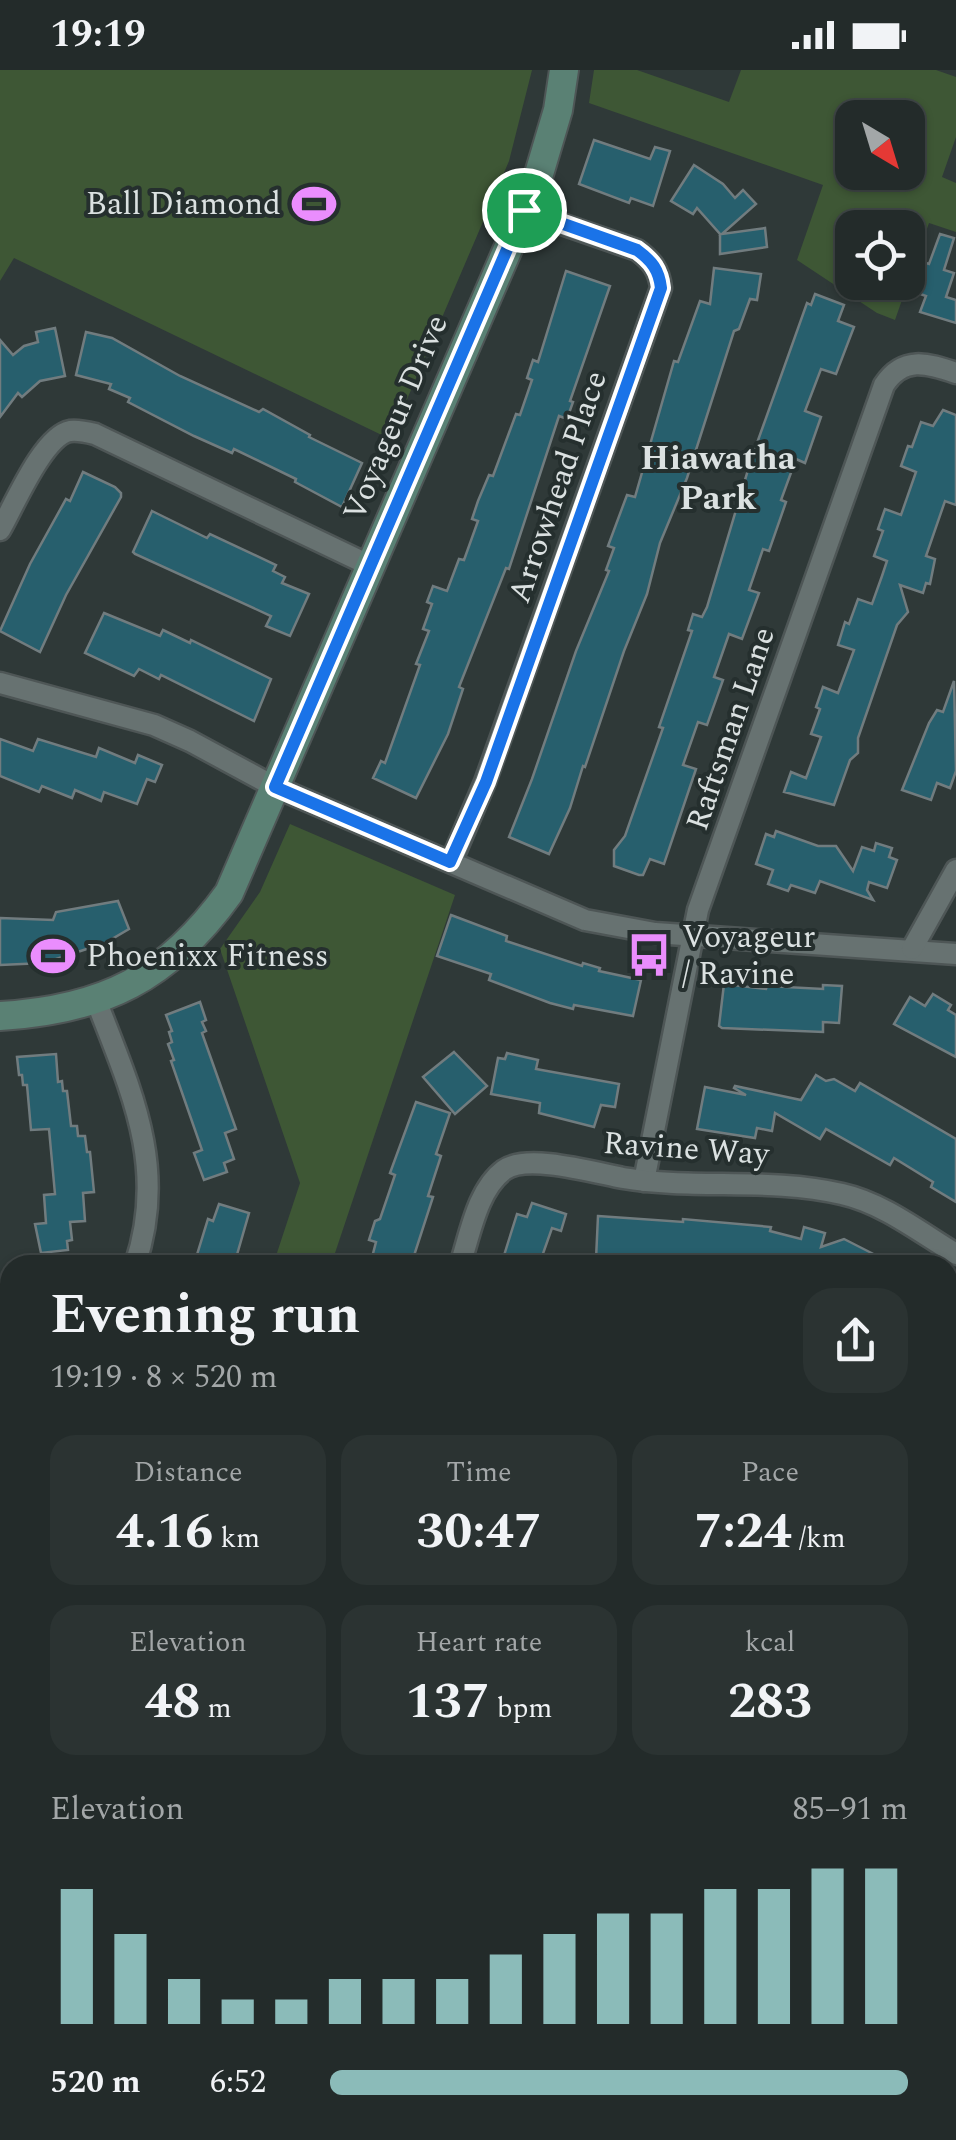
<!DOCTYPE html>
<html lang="en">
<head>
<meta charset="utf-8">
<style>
	:root { --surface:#232b2a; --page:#2b3332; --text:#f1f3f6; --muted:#a3a7a8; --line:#404747; --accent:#8bbbb9 }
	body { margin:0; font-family:Spectral,serif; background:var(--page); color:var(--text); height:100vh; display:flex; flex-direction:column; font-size:38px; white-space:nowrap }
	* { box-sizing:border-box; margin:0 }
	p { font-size:32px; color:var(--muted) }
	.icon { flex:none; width:55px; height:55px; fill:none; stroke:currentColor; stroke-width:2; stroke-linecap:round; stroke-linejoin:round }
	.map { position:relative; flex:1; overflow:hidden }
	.side { position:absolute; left:0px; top:1185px; width:958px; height:885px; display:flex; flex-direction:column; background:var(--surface); border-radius:30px 30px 0 0; box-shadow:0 2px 8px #0004,0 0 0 2px var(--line) }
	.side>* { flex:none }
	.needle { width:65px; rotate:142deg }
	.tools { position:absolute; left:835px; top:30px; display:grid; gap:20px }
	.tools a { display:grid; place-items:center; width:90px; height:90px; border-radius:20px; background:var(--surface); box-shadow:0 2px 8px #0004,0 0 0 2px var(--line); font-size:50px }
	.pin { position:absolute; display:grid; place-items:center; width:85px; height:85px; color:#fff; margin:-42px; border:5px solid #fff; border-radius:50%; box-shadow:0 2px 10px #0007 }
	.round { display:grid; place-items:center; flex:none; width:105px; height:105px; border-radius:30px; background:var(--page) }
	.headline { display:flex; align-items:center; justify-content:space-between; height:170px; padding:0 50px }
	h1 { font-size:55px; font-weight:700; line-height:75px }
	.figures { display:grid; grid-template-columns:repeat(3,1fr); gap:15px; height:170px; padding:10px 50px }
	.figures div { display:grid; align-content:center; border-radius:25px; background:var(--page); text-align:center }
	.figures b { font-size:50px; font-weight:700 }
	.figures small { font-size:28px; font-weight:400 }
	.figures p { font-size:28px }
	.chart { height:280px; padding:20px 50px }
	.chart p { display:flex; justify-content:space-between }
	.chart svg { width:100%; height:180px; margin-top:10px; stroke:var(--accent); stroke-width:6 }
	ul { padding:0 50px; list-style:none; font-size:32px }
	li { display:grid; grid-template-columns:160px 120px 1fr; align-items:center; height:75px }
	li i { height:25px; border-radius:12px; background:var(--accent) }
	.status { display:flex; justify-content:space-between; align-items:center; height:70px; padding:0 50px; background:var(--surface); direction:ltr }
	.status svg { height:28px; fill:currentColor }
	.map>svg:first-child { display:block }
	.green { fill:#3e5735; fill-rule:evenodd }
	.building { fill:#275f6d; stroke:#717c7f; stroke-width:2.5 }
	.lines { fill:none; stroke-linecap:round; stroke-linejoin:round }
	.street-casing { stroke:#4e5656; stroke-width:25 }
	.secondary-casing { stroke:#4e5656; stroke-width:32 }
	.street { stroke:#677271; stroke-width:20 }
	.secondary { stroke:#5a8174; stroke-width:28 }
	.route-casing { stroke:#fff; stroke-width:20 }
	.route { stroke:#1a73e8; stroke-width:12 }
	.labels { text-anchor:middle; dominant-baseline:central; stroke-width:8; stroke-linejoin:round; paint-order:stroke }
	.poi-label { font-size:32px; fill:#dbe1e1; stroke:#252f2e; text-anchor:start }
	.street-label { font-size:32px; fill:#dbe1e1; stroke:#252f2e }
	.neighbourhood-label { font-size:35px; font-weight:bold; fill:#dbe1e1; stroke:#252f2e }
</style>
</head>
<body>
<div class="status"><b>19:19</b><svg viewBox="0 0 49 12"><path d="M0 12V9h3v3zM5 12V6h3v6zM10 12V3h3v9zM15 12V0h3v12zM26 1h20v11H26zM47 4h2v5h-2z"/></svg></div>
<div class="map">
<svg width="956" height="2070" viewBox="0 0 956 2070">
	<rect width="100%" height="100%" fill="#2f3938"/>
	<g class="green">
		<path d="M0 0H532L509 91 390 369 14 188 0 211Z"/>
		<path d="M594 0H637L729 32 741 0H936L956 7V67L942 107 956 113V162L929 153 895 250 877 243 797 190 823 115 589 33ZM852 48H908V102H852ZM852 158H908V212H852Z"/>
		<path d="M290 754 455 825 331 1195H273L300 1113 220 879 260 822Z"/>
		<path d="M47 2060H149L141 2070H42Z"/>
	</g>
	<g class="building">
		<path d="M594 70 650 89 655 77 670 81 653 136 631 128 629 133 579 114Z"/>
		<path d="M694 95 723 114 735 128 743 120 756 134 722 164 765 158 767 177 720 184V164L697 138 693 144 671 131Z"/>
		<path d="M940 164 954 168 944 200 954 203 946 227 956 230V253L920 242 926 226 909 220 920 191 929 194Z"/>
		<path d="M714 198 761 204 757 230 750 229 739 259 734 261 687 408 660 473 647 524 624 581 585 697 583 696 570 738 549 784 509 767 532 709 576 581 609 501 606 500 614 478 608 476 627 425 635 427 674 291 678 292 700 231 710 234Z"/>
		<path d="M566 201 610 216 570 331 573 332 567 349 559 346 509 499 506 498 459 617 463 619 448 664 416 728 373 708 381 691 385 693 420 595 416 594 429 561 423 559 432 534 427 532 433 516 447 521 459 489 464 490 478 451 472 449 478 431 489 405 493 406 516 344 520 345 532 310 527 308 533 290 538 292Z"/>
		<path d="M815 224 844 235 838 251 854 257 836 304 821 299 805 341 821 347 805 393 796 389 781 430 786 432 769 481 763 479 749 520 759 523 742 569 729 564 714 607 723 610 707 655 698 652 683 695 696 699 664 794 650 789 643 805H639L614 796V780L625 766 663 658 659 657 692 561 688 560 693 544 702 547 707 537 751 390 807 233 811 235Z"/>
		<path d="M55 258 65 306 40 311 22 327 18 323 0 347V270L13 285 24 276 38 272 36 262Z"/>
		<path d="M86 262 112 268 180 306 259 342 263 339 310 365 309 367 362 393 342 437 295 412 296 409 234 379 232 383 194 366 128 332 130 328 109 319 111 314 76 305Z"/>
		<path d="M943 340 956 345V435L945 431 926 486 935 489 930 514 926 513 923 523 900 515 908 542 897 555 858 668V683L850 690 834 735 784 722 791 702 806 708 821 667 811 664 820 639 816 637 823 617 838 623 854 580 838 575 845 552 849 554 858 529 872 534 882 506 887 491 874 486 883 461 878 459 885 439 901 445 916 402 901 396 908 376 912 377 921 352 933 356Z"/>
		<path d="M83 402 115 417 121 423V427L66 525 40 582 0 561 30 494 66 429 70 431Z"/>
		<path d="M152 441 207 468 210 464 276 495 273 501 285 507 282 513 309 524 290 566 266 556 271 546 135 484 133 482Z"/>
		<path d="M104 543 160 566 163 560 190 573 191 570 271 609 254 651 161 605 159 609 139 599 134 606 85 583Z"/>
		<path d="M954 611 956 701 950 718 937 713 931 730 902 720 929 653 937 640 943 642Z"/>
		<path d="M0 669 33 681 38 669 96 687 99 678 135 693 138 685 162 695 155 712 147 709 137 734 104 722 101 731 75 720 72 728 42 716 39 722 0 706Z"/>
		<path d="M776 761 818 776H836L853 801 862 777 874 781 876 773 892 778 889 787 897 790 887 818 869 812 867 820 873 830 820 811 815 823 791 815 788 821 768 814 773 800 756 794 766 764 774 767Z"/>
		<path d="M118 831 129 859 105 873 44 893 0 895V848L53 850 56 842Z"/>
		<path d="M451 845 507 866 506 871 582 896 583 893 600 898 599 901 641 910 633 946 574 935 573 939 550 933 489 910 491 904 437 886Z"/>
		<path d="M724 914 766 919 767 916 823 919V915L842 916 839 953 823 952V962L722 958 719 956Z"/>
		<path d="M933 924 951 935 948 940 956 945V987L894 954 910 927 925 936Z"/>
		<path d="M200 932 206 950 202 952 206 961 202 963 236 1059 225 1063 234 1089 224 1093 227 1102 204 1110 194 1083 202 1080 171 991 174 990 168 974 172 972 169 962 172 961 166 945Z"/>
		<path d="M454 982 487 1016 455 1044 423 1007Z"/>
		<path d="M507 983 538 990 536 999 619 1014 615 1037 601 1035 594 1057 539 1043 540 1033 491 1024 498 988 505 989Z"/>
		<path d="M56 984 58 1012 62 1011 63 1021H67L71 1056H77L78 1066H85L87 1082H90L94 1122 83 1123 85 1151 70 1152 72 1170 67 1171 68 1180 41 1183 35 1154 46 1153 44 1125 55 1124 49 1059 31 1060 27 1015H23L22 1005H19L17 987Z"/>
		<path d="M816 1005 826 1011 834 1009 855 1021 860 1013 956 1069V1132L931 1117 933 1112 894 1088 890 1095 826 1059 820 1069 775 1043 772 1061 757 1058 755 1068 697 1059 705 1017 746 1025 734 1018 735 1016 801 1030Z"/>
		<path d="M416 1032 450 1043 436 1084 441 1086 428 1126 433 1127 411 1195H370L376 1172 369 1170 375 1151 380 1149 395 1105 390 1103Z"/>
		<path d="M532 1133 566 1144 561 1161 552 1158 539 1195H501L517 1144 527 1147Z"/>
		<path d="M219 1134 249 1143 234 1195H197L199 1189 196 1188 208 1149 213 1151Z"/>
		<path d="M598 1146 683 1152V1149L771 1157 770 1161 801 1169 804 1157 825 1163 821 1177 844 1169 895 1195H661L596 1189Z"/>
	</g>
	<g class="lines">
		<g class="street-casing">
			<g id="street">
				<path d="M0 460C14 436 43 366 70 361 78 360 87 362 95 364L371 496"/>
				<path d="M0 613 154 655 190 671 275 717 585 850 655 863 956 884"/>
				<path d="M451 792 485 712 661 218C659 200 652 191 637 180L524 141"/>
				<path d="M912 879 956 800"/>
				<path d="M96 930C131 1021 168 1097 135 1195"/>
				<path d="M644 1111 698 840 884 315C903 286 927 293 956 303"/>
				<path d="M460 1195C470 1165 477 1120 504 1100 527 1083 596 1103 623 1108 696 1120 770 1107 842 1124 883 1133 921 1163 956 1184"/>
				<path d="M0 1847 10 1822"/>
				<path d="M948 1880 956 1854"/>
				<path d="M157 2060 174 2070"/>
				<path d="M662 2060 678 2070"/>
				<path d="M868 2070 875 2060"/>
			</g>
		</g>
		<g class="secondary-casing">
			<path id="secondary" d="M0 946C103 940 168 908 229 823L536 114 558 40 564 0"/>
		</g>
		<use href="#street" class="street"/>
		<use href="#secondary" class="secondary"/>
	</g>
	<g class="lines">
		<g class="route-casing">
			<path id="route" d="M524 140 637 180C652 191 659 200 661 218L486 712 450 792 275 717Z"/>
		</g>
		<use href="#route" class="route"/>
	</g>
	<defs>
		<g id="stadium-bare" transform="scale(3.45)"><path d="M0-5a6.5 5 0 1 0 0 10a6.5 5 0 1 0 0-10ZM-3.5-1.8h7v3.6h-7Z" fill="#ea8dfd" stroke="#252f2e" stroke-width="2.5" paint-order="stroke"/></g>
		<g id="bus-bare" transform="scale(3.45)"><path d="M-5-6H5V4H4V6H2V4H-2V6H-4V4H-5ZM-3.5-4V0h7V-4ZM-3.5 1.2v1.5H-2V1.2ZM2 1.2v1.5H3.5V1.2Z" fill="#ea8dfd" stroke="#252f2e" stroke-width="2.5" paint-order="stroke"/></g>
	</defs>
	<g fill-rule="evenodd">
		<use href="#stadium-bare" x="314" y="134"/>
		<use href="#bus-bare" x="649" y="885"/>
		<use href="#stadium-bare" x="53" y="886"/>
	</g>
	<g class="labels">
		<g class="poi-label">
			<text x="281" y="134" text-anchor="end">Ball Diamond</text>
			<text x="682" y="867">Voyageur<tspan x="682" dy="37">/ Ravine</tspan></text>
			<text x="86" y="886">Phoenixx Fitness</text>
		</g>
		<g class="street-label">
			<text transform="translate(396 348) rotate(-67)">Voyageur Drive</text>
			<text transform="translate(558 417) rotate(-71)">Arrowhead Place</text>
			<text transform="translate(731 659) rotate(-71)">Raftsman Lane</text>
			<text transform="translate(686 1079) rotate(4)">Ravine Way</text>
		</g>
		<g class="neighbourhood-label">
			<text x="718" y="388">Hiawatha<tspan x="718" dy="40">Park</tspan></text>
		</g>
	</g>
</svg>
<div class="tools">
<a><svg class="needle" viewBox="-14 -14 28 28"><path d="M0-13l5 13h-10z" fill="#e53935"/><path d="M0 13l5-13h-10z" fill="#a3a7a8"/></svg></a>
<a><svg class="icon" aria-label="locate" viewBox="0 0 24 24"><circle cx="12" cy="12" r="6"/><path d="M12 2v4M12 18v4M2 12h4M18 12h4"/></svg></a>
</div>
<div class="pin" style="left:524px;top:140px;background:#1e9e55"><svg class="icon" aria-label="arrive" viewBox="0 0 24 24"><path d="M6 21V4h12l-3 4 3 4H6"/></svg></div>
<section class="side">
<div class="headline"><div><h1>Evening run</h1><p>19:19 · 8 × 520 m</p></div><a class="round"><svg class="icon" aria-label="share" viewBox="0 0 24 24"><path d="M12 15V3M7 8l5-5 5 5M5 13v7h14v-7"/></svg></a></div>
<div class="figures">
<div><p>Distance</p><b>4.16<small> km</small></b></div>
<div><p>Time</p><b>30:47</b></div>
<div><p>Pace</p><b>7:24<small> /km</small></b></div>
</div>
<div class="figures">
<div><p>Elevation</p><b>48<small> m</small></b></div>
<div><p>Heart rate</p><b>137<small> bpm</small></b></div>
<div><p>kcal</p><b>283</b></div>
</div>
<div class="chart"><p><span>Elevation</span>85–91 m</p>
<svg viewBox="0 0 160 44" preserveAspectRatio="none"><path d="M5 44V11M15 44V22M25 44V33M35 44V38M45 44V38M55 44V33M65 44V33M75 44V33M85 44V27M95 44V22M105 44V17M115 44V17M125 44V11M135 44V11M145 44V6M155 44V6"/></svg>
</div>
<ul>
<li><b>520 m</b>6:52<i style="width:100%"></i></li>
</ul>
</section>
</div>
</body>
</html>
